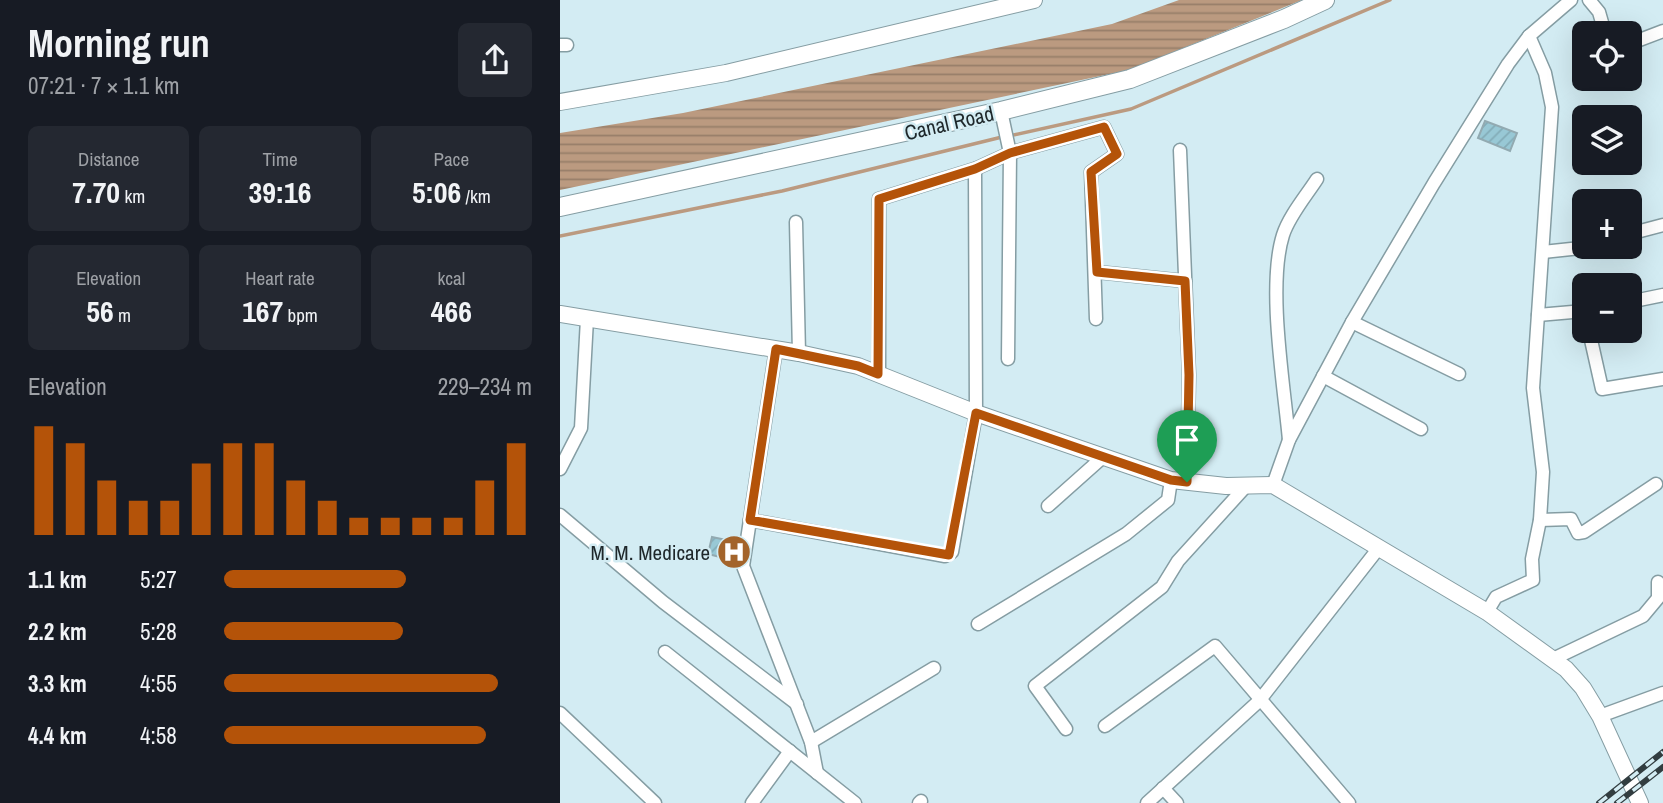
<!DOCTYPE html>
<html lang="en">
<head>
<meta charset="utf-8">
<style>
	:root { --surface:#171b24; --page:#242831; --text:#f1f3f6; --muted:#9ea1a6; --accent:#b45309 }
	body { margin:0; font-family:"Archivo Narrow",sans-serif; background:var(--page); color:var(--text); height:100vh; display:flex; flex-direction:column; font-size:26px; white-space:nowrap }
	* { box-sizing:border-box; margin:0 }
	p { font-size:23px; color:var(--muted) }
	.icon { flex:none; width:38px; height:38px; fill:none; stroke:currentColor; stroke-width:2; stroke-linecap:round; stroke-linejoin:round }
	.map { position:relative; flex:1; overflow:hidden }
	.sheet { display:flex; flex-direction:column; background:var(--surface); width:560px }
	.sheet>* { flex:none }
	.fabs { position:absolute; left:1012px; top:21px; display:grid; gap:14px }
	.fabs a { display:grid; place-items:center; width:70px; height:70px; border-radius:10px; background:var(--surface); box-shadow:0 7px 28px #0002; font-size:35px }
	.pin { position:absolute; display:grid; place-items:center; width:60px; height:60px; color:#fff; margin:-72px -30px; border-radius:50% 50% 50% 0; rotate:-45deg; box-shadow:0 0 7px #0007 }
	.pin .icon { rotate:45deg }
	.round { display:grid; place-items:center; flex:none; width:74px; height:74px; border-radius:10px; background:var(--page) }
	.head { display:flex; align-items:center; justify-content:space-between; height:119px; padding:0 28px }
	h1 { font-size:38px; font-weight:700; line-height:52px }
	.stats { display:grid; grid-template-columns:repeat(3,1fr); gap:10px; height:119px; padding:7px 28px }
	.stats div { display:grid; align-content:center; border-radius:10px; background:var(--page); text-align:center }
	.stats b { font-size:30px; font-weight:700 }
	.stats small { font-size:19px; font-weight:400 }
	.stats p { font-size:19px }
	.chart { height:196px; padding:14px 28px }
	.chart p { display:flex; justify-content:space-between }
	.chart svg { width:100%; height:126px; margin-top:7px; stroke:var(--accent); stroke-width:6 }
	ul { padding:0 28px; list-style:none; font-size:23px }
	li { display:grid; grid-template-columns:112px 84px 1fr; align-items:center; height:52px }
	li i { height:18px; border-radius:9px; background:var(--accent) }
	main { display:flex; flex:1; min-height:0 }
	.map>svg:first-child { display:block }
	.water { fill:url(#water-rules) }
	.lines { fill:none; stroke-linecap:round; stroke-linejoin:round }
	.stream { stroke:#bb9a80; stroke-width:3.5 }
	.building { fill:url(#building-hatch); stroke:#92aab1; stroke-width:2 }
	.street-casing { stroke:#859da3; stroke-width:15 }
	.secondary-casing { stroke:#859da3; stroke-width:18 }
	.primary-casing { stroke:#859da3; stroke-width:20 }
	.street { stroke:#fff; stroke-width:12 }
	.secondary { stroke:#fff; stroke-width:16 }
	.primary { stroke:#fff; stroke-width:18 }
	.rail-casing { stroke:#323d40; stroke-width:6 }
	.rail { stroke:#d3ecf3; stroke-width:3.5; stroke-dasharray:10; stroke-linecap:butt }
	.route-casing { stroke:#fff; stroke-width:14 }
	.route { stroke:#b45309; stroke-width:9 }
	.labels { text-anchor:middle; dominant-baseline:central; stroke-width:5; stroke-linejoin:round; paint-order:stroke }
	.street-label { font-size:21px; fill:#1e272a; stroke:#d3ecf3 }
	.poi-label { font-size:21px; fill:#1e272a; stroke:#d3ecf3; text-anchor:end }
</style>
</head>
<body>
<main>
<section class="sheet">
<div class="head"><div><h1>Morning run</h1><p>07:21 · 7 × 1.1 km</p></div><a class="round"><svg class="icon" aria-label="share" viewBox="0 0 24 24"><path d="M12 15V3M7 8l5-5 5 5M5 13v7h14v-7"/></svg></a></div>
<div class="stats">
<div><p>Distance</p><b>7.70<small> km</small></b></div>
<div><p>Time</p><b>39:16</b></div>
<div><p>Pace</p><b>5:06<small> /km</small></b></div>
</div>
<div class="stats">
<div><p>Elevation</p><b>56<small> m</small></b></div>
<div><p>Heart rate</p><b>167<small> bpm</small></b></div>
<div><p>kcal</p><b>466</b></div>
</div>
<div class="chart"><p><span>Elevation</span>229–234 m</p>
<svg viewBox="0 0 160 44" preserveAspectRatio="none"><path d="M5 44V6M15 44V12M25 44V25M35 44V32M45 44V32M55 44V19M65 44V12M75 44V12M85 44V25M95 44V32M105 44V38M115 44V38M125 44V38M135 44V38M145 44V25M155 44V12"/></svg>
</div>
<ul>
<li><b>1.1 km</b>5:27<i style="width:59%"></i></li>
<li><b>2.2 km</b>5:28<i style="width:58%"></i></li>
<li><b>3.3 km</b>4:55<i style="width:89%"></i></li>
<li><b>4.4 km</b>4:58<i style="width:85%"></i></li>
</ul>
</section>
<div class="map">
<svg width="1103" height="803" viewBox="0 0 1103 803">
	<defs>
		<pattern id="water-rules" width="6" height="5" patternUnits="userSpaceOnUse" patternTransform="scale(1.75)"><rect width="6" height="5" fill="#bb9a80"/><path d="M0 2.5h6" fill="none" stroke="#977e69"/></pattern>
		<pattern id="building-hatch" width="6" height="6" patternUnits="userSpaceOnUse" patternTransform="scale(1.75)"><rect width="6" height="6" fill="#98c8d5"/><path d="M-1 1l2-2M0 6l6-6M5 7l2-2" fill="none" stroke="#83acb7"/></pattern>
	</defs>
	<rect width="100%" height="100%" fill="#d3ecf3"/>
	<path class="water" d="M619 0H742L569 70 0 190V133L123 113 552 24Z"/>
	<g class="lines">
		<g class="stream">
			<path d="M449 136 571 109 830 0"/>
			<path d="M0 236 222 191 442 137"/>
		</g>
	</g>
	<g class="building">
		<path d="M925 121 957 133 950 151 918 138Z"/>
		<path d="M152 537 176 542 172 560 148 554Z"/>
	</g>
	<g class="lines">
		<g class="street-casing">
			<g id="street">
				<path d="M1029 0 1039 12 1045 33"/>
				<path d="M1069 44 1103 31"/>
				<path d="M0 45H7"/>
				<path d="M441 111 450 153 544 127 557 154 531 172 536 319"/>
				<path d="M620 150 629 375 627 482"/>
				<path d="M415 169 450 153 448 359"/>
				<path d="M236 222 239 353"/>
				<path d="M1069 234 1103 225"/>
				<path d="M983 252 1030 247"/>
				<path d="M537 272 625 281"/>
				<path d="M1069 302 1103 295"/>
				<path d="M978 315 1024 311"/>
				<path d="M792 322 899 374"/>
				<path d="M1029 331 1042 389 1103 379"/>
				<path d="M763 376 861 429"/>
				<path d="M729 440C724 385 707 286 723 235 729 216 746 196 757 179"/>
				<path d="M0 469 21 428 27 319"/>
				<path d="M713 485 729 440 792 322 874 183 948 64 969 36 1011 0"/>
				<path d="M488 506 543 457"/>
				<path d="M0 515 103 602 237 704"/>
				<path d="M190 520 216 349"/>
				<path d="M980 520 1011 519 1018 533 1024 532 1096 484"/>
				<path d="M927 612 936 597 973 580 972 559 980 520 983 472 973 388 992 107 985 73 969 36"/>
				<path d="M418 624 566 534 608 500 611 480"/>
				<path d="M105 652 295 803"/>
				<path d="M993 659 1083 616 1098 598V582"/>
				<path d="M0 713 95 803"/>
				<path d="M1040 716 1103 693"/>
				<path d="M545 726 655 646 789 803"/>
				<path d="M506 729 475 686 602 587 618 561 687 485"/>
				<path d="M251 742 374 668"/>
				<path d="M257 773 251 742 183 566 190 520 385 556 392 552 416 413 415 169 319 199V374"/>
				<path d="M603 788 617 803"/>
				<path d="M192 803 230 751"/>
				<path d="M359 803 361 801"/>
				<path d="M587 803 699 701 818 549"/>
			</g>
		</g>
		<g class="secondary-casing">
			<g id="secondary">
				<path d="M0 102 166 73 474 0"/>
				<path d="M0 314 239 353 298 366 416 413 611 480 666 486 713 485 927 612 1006 669 1023 688 1040 716 1080 803"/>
			</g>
		</g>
		<g class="primary-casing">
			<path id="primary" d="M0 207 441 111 570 79 724 19 765 0"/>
		</g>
		<use href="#street" class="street"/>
		<use href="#secondary" class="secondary"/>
		<use href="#primary" class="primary"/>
		<g class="rail-casing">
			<g id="rail">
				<path d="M1039 803 1103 752"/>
				<path d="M1057 803 1103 767"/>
			</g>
		</g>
		<use href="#rail" class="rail"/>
	</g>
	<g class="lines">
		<g class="route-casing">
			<path id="route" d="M544 127 557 154 531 172 537 272 625 281 629 375 627 482 611 480 416 413 389 555 190 520 216 349 298 366 318 374 319 199 415 169 450 153Z"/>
		</g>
		<use href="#route" class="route"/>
	</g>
	<defs>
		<g id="hospital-disc" transform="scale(1.75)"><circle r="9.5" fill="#a3642b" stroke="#d3ecf3"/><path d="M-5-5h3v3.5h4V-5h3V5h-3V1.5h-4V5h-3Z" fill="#fff"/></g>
	</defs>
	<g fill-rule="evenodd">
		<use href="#hospital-disc" x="174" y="552"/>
	</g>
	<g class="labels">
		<g class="street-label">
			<text transform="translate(389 123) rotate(-13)">Canal Road</text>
		</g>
		<g class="poi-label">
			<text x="150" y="552">M. M. Medicare</text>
		</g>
	</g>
</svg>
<div class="fabs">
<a><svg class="icon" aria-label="locate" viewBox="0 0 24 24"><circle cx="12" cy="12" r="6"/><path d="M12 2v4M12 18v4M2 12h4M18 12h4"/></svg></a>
<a><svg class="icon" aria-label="layers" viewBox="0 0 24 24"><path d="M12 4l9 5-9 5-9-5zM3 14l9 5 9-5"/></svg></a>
<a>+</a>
<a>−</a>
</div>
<div class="pin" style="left:627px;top:482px;background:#1e9e55"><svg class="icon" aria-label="arrive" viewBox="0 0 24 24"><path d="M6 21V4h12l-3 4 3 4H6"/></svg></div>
</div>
</main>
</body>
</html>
